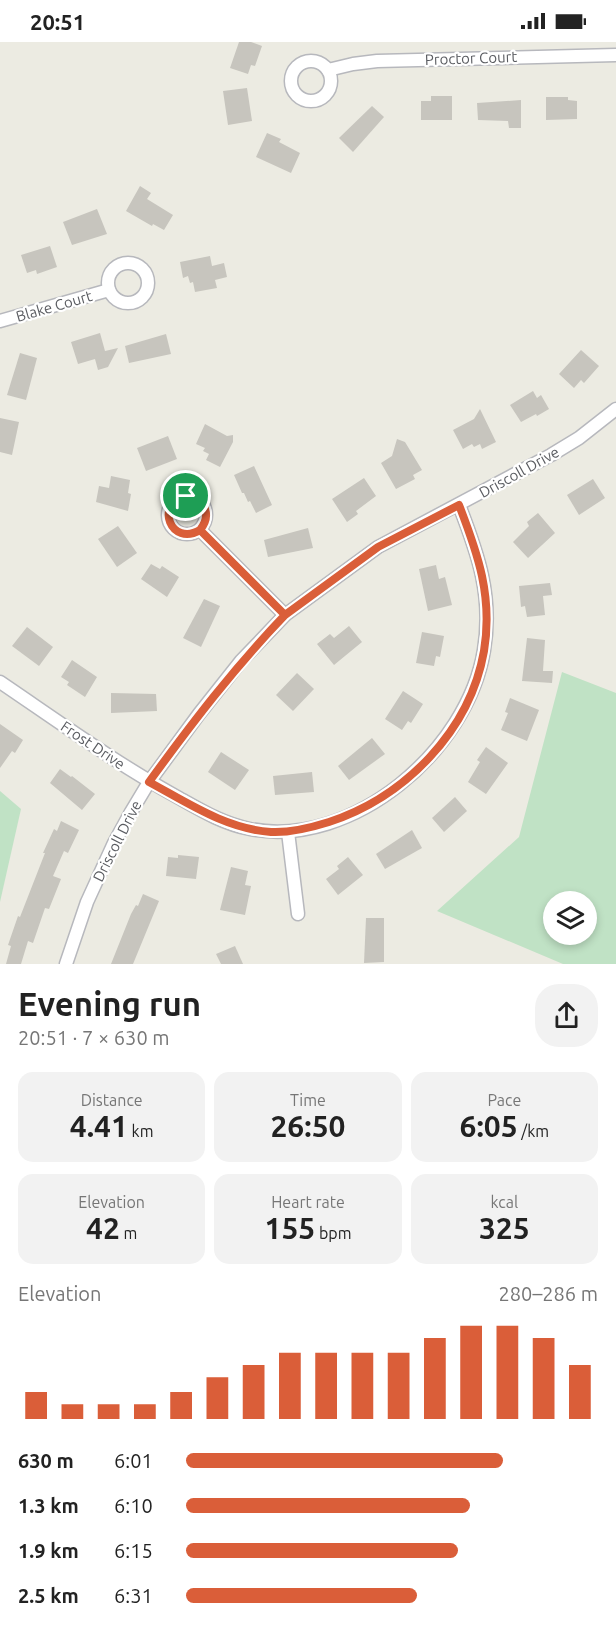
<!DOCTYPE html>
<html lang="en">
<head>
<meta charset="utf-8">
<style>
	:root { --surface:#fff; --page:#f2f2f2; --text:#222; --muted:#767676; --accent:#da5e39 }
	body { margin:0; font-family:Ubuntu,sans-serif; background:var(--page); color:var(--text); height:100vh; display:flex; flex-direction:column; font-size:22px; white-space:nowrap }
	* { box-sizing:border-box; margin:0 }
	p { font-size:20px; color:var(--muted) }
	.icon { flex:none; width:33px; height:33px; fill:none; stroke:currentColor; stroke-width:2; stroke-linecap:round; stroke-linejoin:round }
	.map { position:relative; height:922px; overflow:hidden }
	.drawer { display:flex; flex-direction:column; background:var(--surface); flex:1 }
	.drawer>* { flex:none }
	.controls { position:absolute; left:543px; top:849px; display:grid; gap:12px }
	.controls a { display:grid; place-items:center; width:54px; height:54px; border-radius:50%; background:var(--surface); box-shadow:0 3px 9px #0003; font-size:30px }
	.pin { position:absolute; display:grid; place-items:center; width:51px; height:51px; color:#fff; margin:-26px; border:3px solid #fff; border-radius:50%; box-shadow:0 2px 6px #0007 }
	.round { display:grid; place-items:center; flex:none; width:63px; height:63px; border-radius:24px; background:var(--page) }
	.head { display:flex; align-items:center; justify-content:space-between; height:102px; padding:0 18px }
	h1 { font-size:33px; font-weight:700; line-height:45px }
	.metrics { display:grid; grid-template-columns:repeat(3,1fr); gap:9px; height:102px; padding:6px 18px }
	.metrics div { display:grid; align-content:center; border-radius:15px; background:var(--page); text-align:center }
	.metrics b { font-size:30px; font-weight:700 }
	.metrics small { font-size:16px; font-weight:400 }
	.metrics p { font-size:16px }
	.chart { height:168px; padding:12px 18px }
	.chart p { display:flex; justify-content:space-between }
	.chart svg { width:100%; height:108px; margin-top:6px; stroke:var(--accent); stroke-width:6 }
	ul { padding:0 18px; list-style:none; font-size:20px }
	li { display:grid; grid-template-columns:96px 72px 1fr; align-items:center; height:45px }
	li i { height:15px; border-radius:8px; background:var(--accent) }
	.status { display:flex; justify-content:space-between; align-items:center; height:42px; padding:0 30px; background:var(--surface); direction:ltr }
	.status svg { height:16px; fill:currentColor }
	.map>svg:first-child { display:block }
	.green { fill:#c0e2c5; fill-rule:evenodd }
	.building { fill:#c7c5be }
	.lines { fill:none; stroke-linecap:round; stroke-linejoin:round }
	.minor-casing { stroke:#b7b8bd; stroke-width:15 }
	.minor { stroke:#fff; stroke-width:12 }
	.route-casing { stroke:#fff; stroke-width:12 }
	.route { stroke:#da5e39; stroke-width:8 }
	.labels { text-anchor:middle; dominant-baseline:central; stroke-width:4.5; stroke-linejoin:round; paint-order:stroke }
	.street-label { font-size:15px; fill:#5a5c61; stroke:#fff }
</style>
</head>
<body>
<div class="status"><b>20:51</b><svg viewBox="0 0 49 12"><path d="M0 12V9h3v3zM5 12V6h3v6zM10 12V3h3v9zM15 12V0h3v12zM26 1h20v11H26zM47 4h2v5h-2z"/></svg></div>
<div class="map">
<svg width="616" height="922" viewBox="0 0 616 922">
	<rect width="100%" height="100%" fill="#ecebe2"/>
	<g class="green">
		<path d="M562 630 616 651V922H563L437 869 519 795ZM554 860H586V892H554Z"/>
		<path d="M0 749 21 767 0 860Z"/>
	</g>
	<g class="building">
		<path d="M239 0H251L262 4 255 24 251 23 248 32 230 26Z"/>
		<path d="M247 46 252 79 228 83 223 49Z"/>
		<path d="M431 54H452V78H421V59H431Z"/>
		<path d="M546 55H568V58L577 59V77L546 78Z"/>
		<path d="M521 58V86H509L508 79 478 78 477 61Z"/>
		<path d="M372 64 384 75 353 110 339 96Z"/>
		<path d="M267 91 281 97 279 100 300 111 291 131 256 115Z"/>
		<path d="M140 144 151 151 147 157 173 173 164 188 153 182 152 184 126 169Z"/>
		<path d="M97 167 107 192 72 203 63 180Z"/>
		<path d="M50 204 57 225 37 232 36 228 27 231 21 213Z"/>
		<path d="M210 214 212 224 224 221 227 235 215 238 217 246 195 250 193 240 190 241 188 234 183 236 180 220Z"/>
		<path d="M100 291 105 309 118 306 108 325 98 328 95 317 78 322 71 300Z"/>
		<path d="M166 292 171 312 129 321 125 304Z"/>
		<path d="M581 308 599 324 584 341 581 338 574 346 559 332Z"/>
		<path d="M20 311 37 316 26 358 7 353Z"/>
		<path d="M533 349 537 356 541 353 549 367 537 374 536 372 521 380 510 363Z"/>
		<path d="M480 367 496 400 482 407 480 402 474 405 472 402 463 407 453 388 474 377Z"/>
		<path d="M0 376 19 380 12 413 0 410Z"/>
		<path d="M205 382 227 394 233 393V400L220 425 206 418 209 412 203 409 205 406 196 402Z"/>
		<path d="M168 394 177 417 146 429 137 406Z"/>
		<path d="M397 397 405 400 422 428 413 433 415 437 396 447 381 421 392 414Z"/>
		<path d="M254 424 272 463 256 471 250 459 248 460 244 451H242L234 433Z"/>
		<path d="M111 434 130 438 128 451 131 452 128 469 96 460 99 444 109 446Z"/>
		<path d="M364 436 376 454 356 469 358 472 347 480 332 457Z"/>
		<path d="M593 437 605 456 579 473 567 453Z"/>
		<path d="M538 471 555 491 528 516 513 500 529 484 527 480Z"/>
		<path d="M118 484 137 511 117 525 98 497Z"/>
		<path d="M308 486 313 506 268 515 264 498Z"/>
		<path d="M151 522 160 527 162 524 179 535 167 555 141 537Z"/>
		<path d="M436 523 439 537 445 535 452 563 428 569 419 527Z"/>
		<path d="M550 541 552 553 543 554 545 573 527 575 525 564 521 565 519 544Z"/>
		<path d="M204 557 220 564 201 605 183 596Z"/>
		<path d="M349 584 362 600 334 623 317 602 330 592 334 596Z"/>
		<path d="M27 585 53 605 39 624 12 604Z"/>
		<path d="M422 590 444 594 440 615 436 614 434 624 416 621Z"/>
		<path d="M527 596 545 598 543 629H553L552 641 522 639Z"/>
		<path d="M72 618 97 635 85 655 67 643 69 640 61 635Z"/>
		<path d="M297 631 314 647 293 669 276 653Z"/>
		<path d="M403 649 423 662 411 681 408 679 402 688 385 677Z"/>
		<path d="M111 651 156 652 157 669 111 671Z"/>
		<path d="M510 656 539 668 527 699 501 688 508 671 505 670Z"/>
		<path d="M0 682 23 698 15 711 12 709 0 726Z"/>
		<path d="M372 696 385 712 349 738 338 724Z"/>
		<path d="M486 705 508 721 486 752 468 740 480 720 477 718Z"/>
		<path d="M221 710 249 728 235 748 208 730Z"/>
		<path d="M60 727 71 735 72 734 95 752 82 768 50 741Z"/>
		<path d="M312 730 314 750 275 753 273 734Z"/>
		<path d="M455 755 467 769 444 790 432 776Z"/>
		<path d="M61 779 79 788 68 811 64 809 53 834 61 837 49 867 45 866 33 901 28 899 21 922H6L11 904 8 903 18 874 20 875 45 811H43L54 787 57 789Z"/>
		<path d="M412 788 422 806 385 827 376 812Z"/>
		<path d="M178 813 199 815 196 837 166 834 168 815 178 816Z"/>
		<path d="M348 815 363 833 338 853 326 837 339 827 337 824Z"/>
		<path d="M231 825 248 829 245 843 251 844 245 873 220 868Z"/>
		<path d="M143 852 159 859 133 922H111L131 872 136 863 138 864Z"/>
		<path d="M366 876H384V920L364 921Z"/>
		<path d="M235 904 243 922H221L216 912Z"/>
	</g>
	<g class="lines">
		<g class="minor-casing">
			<g id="minor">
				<circle cx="311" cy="39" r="20"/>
				<path d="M328 28 353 22 377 19 616 13"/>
				<circle cx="128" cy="241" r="20"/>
				<path d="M0 279 109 248"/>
				<circle cx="187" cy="473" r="19"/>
				<path d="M200 488 285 573"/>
				<path d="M0 640C59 680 117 722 179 756 202 769 224 782 250 787 353 807 468 708 484 608 493 554 478 512 459 463"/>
				<path d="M288 790 298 872"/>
				<path d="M66 922 87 860 114 801 131 770 149 740 199 672 241 619 285 573 378 505 551 413 579 396 616 367"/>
			</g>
		</g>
		<use href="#minor" class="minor"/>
	</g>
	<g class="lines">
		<g class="route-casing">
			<path id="route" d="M186 454C205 456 212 473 200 488L285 573C234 626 192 681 149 740 188 761 226 787 271 790 291 791 310 786 329 780 405 755 470 689 484 609 493 555 478 512 459 463L378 505 285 573 200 488C171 505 154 462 186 454"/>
		</g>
		<use href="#route" class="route"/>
	</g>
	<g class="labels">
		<g class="street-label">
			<text transform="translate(471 16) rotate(-2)">Proctor Court</text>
			<text transform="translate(54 264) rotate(-16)">Blake Court</text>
			<text transform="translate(519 430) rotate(-29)">Driscoll Drive</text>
			<text transform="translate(93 703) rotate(34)">Frost Drive</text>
			<text transform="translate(117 799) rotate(-63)">Driscoll Drive</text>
		</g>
	</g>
</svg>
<div class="controls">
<a><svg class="icon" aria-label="layers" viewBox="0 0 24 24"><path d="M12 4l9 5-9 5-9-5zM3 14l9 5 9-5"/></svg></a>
</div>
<div class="pin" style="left:186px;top:454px;background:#1e9e55"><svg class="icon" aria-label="arrive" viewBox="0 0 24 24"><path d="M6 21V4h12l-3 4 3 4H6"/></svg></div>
</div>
<section class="drawer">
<div class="head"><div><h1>Evening run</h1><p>20:51 · 7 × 630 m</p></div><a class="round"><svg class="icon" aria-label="share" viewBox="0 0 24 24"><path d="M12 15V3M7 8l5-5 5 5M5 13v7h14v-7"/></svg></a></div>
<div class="metrics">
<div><p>Distance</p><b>4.41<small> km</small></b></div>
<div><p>Time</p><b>26:50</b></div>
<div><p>Pace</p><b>6:05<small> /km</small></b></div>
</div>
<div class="metrics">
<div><p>Elevation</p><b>42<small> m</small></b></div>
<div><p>Heart rate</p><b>155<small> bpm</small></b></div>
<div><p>kcal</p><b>325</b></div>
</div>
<div class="chart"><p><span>Elevation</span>280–286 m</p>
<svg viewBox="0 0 160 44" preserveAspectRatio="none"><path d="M5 44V33M15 44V38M25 44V38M35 44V38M45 44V33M55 44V27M65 44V22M75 44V17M85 44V17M95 44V17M105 44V17M115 44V11M125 44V6M135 44V6M145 44V11M155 44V22"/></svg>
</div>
<ul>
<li><b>630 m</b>6:01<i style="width:77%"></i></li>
<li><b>1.3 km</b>6:10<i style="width:69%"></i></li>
<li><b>1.9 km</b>6:15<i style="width:66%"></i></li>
<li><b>2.5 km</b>6:31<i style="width:56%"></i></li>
</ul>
</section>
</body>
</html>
